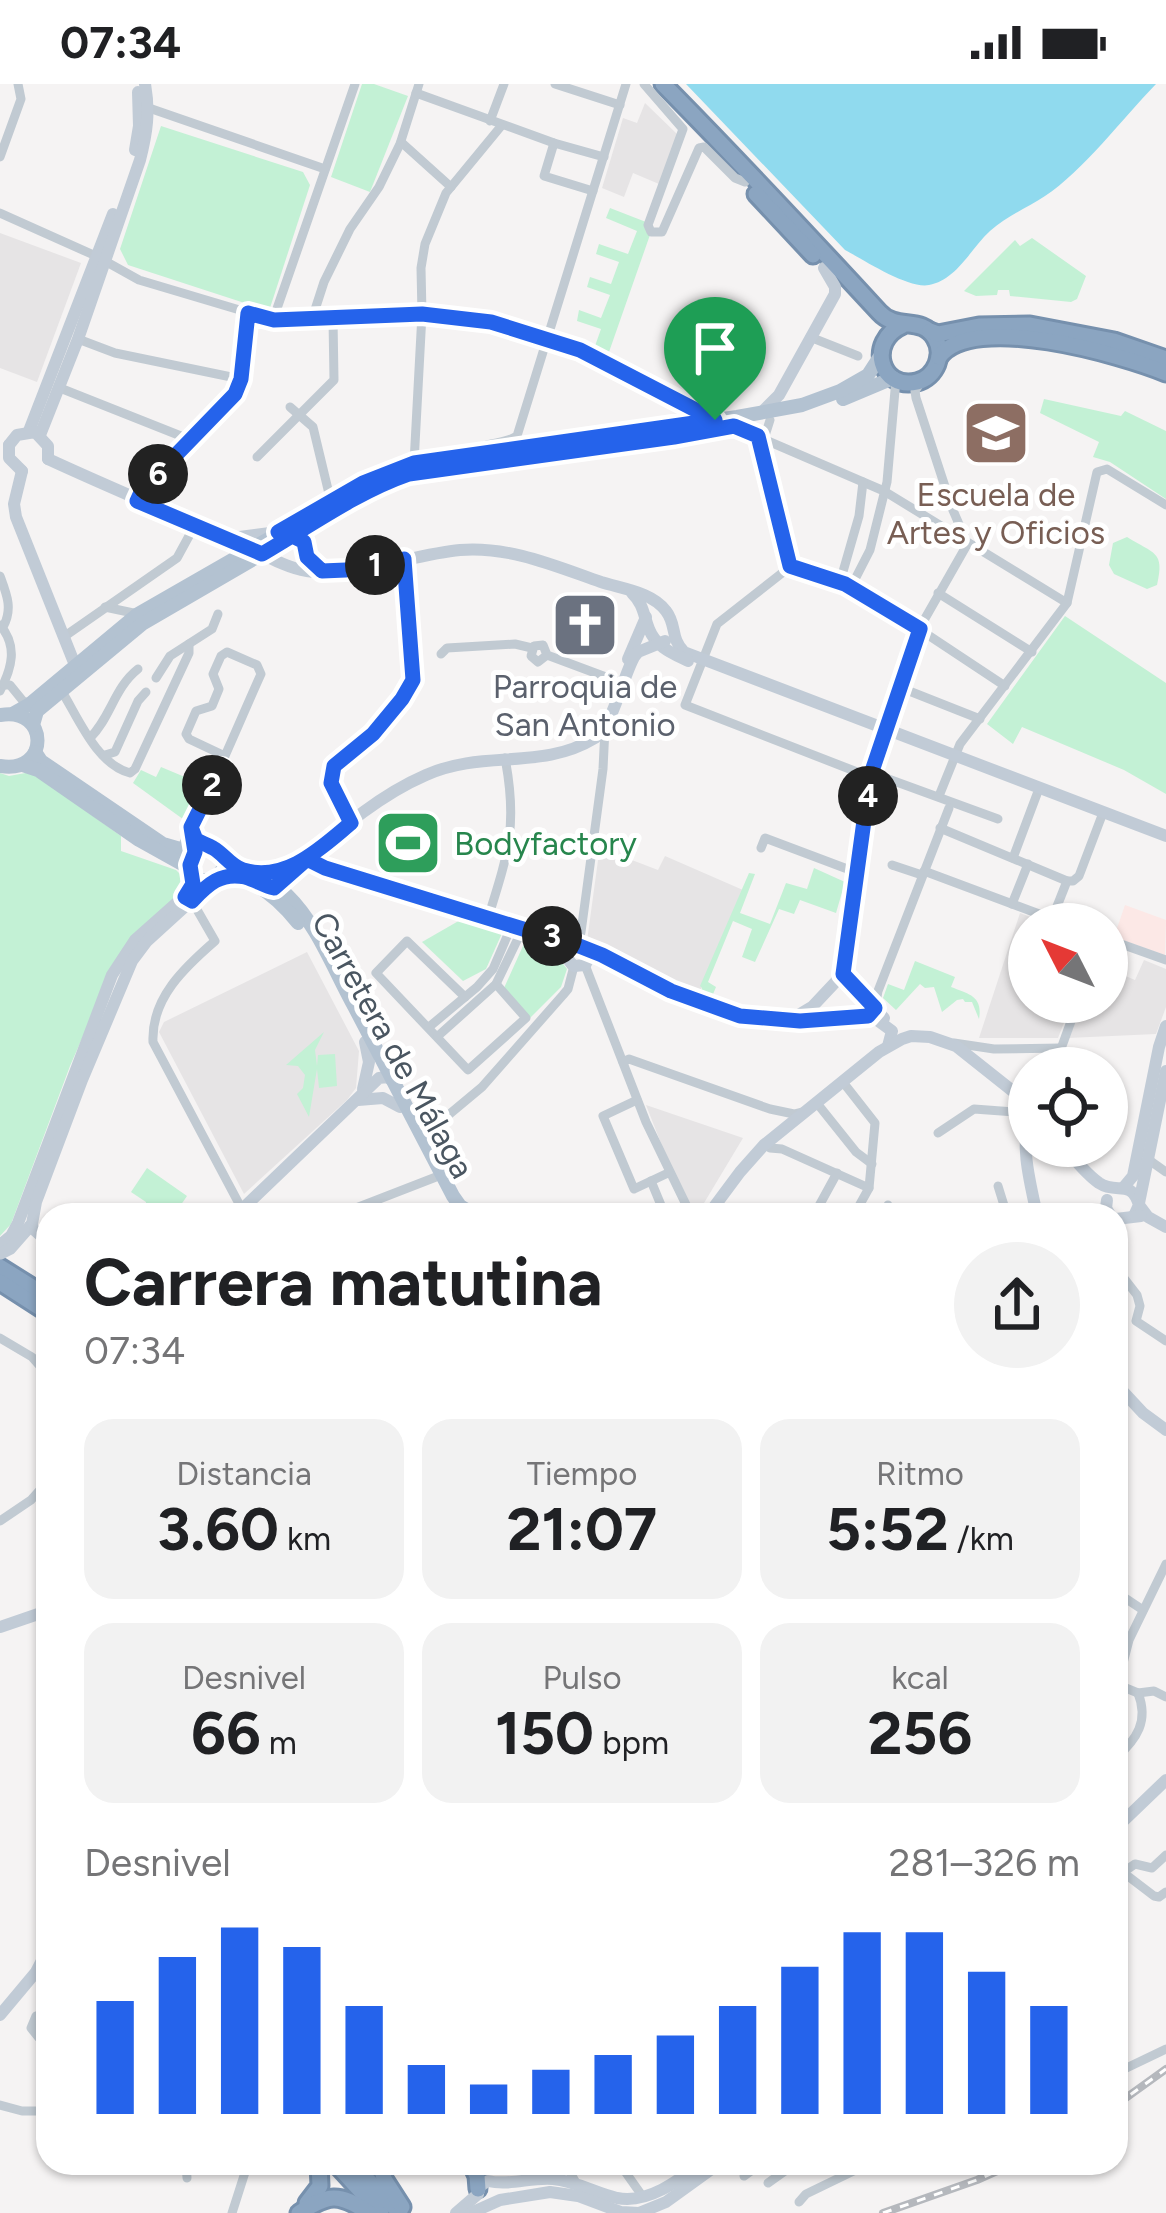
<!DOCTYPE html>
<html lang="es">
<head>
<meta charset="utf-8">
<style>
	:root { --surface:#fff; --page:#f2f2f2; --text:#202124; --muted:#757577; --accent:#2563eb }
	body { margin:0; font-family:Figtree,sans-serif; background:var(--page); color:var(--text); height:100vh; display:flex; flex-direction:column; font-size:45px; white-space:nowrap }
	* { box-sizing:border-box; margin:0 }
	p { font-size:39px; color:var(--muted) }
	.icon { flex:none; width:66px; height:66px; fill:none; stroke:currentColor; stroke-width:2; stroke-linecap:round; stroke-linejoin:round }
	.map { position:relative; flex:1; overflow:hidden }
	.side { position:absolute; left:36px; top:1119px; width:1092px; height:972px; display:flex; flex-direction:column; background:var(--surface); border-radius:36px; box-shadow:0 3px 9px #0004 }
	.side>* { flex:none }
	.needle { width:78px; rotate:312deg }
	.fabs { position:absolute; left:1008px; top:819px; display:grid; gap:24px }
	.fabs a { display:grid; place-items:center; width:120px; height:120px; border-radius:50%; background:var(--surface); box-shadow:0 3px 9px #0004; font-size:60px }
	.pin { position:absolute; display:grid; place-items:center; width:102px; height:102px; color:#fff; margin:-123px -51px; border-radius:50% 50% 50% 0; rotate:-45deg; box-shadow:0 0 12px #0007 }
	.pin .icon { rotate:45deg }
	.km { position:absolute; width:60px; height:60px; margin:-30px; border-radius:50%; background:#222; color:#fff; font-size:33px; line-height:60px; text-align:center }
	.round { display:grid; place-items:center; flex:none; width:126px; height:126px; border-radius:63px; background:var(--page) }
	.head { display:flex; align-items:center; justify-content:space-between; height:204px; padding:0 48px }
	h1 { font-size:66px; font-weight:700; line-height:90px }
	.metrics { display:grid; grid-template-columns:repeat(3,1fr); gap:18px; height:204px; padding:12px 48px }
	.metrics div { display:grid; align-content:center; border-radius:30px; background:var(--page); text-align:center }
	.metrics b { font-size:60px; font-weight:700 }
	.metrics small { font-size:33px; font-weight:400 }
	.metrics p { font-size:33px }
	.chart { height:336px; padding:24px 48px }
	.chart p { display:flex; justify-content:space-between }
	.chart svg { width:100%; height:216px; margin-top:12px; stroke:var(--accent); stroke-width:6 }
	.status { display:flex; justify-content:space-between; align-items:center; height:84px; padding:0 60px; background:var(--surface); direction:ltr }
	.status svg { height:33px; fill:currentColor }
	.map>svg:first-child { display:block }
	.education { fill:#e6e4e5 }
	.medical { fill:#fce8e6 }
	.green { fill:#c3f1d5 }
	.water { fill:#90daee }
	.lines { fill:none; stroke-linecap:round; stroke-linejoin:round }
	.highway-casing { stroke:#7690ad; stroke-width:21 }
	.street { stroke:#c1cad2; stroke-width:9 }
	.secondary { stroke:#c1cbd6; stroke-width:12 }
	.primary { stroke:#b3c2d1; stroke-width:14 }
	.highway { stroke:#8ba5c1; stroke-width:15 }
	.rail-casing { stroke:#b5b8bd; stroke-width:8 }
	.rail { stroke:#fff; stroke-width:3; stroke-dasharray:9; stroke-linecap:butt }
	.route-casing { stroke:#fff; stroke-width:24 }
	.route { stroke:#2563eb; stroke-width:15 }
	.labels { text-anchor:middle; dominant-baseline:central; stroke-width:10; stroke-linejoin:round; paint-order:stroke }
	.education-label { font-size:33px; fill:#785e54; stroke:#fff }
	.worship-label { font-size:33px; fill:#5b616d; stroke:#fff }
	.leisure-label { font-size:33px; fill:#27864d; stroke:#fff; text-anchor:start }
	.street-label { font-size:33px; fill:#4a5661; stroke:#fff }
</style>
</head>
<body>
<div class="status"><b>07:34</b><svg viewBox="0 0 49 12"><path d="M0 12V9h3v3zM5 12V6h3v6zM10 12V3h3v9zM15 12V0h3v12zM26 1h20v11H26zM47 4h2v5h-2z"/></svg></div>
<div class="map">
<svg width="1166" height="2129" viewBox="0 0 1166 2129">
	<rect width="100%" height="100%" fill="#f5f3f3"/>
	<g class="education">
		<path d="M645 19 678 51 659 100 633 89 624 113 602 104 623 34 637 39Z"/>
		<path d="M0 149 81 179 37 298 0 284Z"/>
		<path d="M603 765 658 786 665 772 743 806 698 912 587 857 599 769Z"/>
		<path d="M1020 829 1049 840H1029V918H1072L1058 954H979Z"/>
		<path d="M307 868 359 967 356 1004 347 1016 244 1110 159 948 164 938Z"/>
		<path d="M1144 876 1166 885V923L1156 950 1068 954 1083 918H1107V884L1135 896Z"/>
		<path d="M646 1021 743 1054 701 1124 694 1127 666 1072Z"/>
	</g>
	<path class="medical" d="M1125 821 1166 836 1165 871 1114 853Z"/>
	<g class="green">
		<path d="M362 0H374L408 12 370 108 331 93Z"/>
		<path d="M161 42 303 88 310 101 269 227 128 181 120 165Z"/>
		<path d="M610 124 646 138 651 148 609 268 595 262 601 245 577 237 579 226 601 234 610 211 587 203 590 193 611 200 619 178 596 170 599 160 628 170 637 147 606 134Z"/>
		<path d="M1032 154 1086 192 1077 215 1071 218 1010 212 1009 206H998L997 211 976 212 964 207 1015 156 1020 162Z"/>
		<path d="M1044 315 1121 332 1125 327 1166 347V415L1110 378 1093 373 1099 358 1040 329Z"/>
		<path d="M1127 453C1154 470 1165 467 1157 501L1147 505 1114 490 1109 481 1113 459Z"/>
		<path d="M1065 532 1166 599V710L1124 686 1022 643 1013 660 987 640Z"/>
		<path d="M161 683 204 701 187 738 133 699 141 686 156 693Z"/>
		<path d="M31 688 121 752V767L176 786 180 790 181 810 111 888 70 982 11 1140 0 1152V689L9 692Z"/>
		<path d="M814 784 845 798 836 829 800 816 794 830 779 825 755 878 742 873 752 845 733 837 708 898 716 903 711 915 700 910 702 904 700 902 749 789 755 790 740 829 770 840 786 799 807 805Z"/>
		<path d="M462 835 503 847 486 885 463 897 422 858Z"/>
		<path d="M527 853 561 867 560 876 567 885 561 903 530 934 504 904Z"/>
		<path d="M915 877 955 893 951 903C969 910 983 912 979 935L972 918H965L963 915 957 916 942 928 934 903 925 904 920 900 896 926 883 914 888 900 904 906Z"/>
		<path d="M324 948 315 966 317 982 318 971 335 970 337 1002 319 1004 317 985 309 1033 297 1010 303 1004 305 991 298 982 286 981Z"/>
		<path d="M147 1084 187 1112 174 1131H145L146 1118 131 1108Z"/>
	</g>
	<path class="water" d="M686 0H1156C1124 33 1082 88 1045 112 1027 124 1007 132 990 147 971 164 957 196 929 201 908 205 864 176 845 166Z"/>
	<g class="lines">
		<g class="highway-casing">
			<g id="highway">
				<path d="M663 0C737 75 808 151 879 228 897 248 921 231 935 254 945 270 936 293 917 298 880 307 866 257 903 241"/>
				<path d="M756 110 813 171"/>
				<path d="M930 247 938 250 979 242 1030 241 1114 257 1166 275"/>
				<path d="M939 273C972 227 1122 271 1166 289"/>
				<path d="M0 1183 48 1213"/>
				<path d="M0 1198 48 1229"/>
				<path d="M335 2079 381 2129"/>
				<path d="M351 2079 400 2129"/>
				<path d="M381 2079 384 2095 402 2123"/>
				<path d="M471 2079 477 2092 478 2105"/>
				<path d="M307 2119 320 2102 319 2079"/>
				<path d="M299 2129C329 2110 338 2108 369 2129"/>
			</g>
		</g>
		<g class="street">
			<path d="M555 0 620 21"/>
			<path d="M644 0 683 45 648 141 651 148H662L699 64 704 63 735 94 745 98"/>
			<path d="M416 9 554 59 604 73"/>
			<path d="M143 25 149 24 325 85"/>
			<path d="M490 37 504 0"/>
			<path d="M401 58 451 103"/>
			<path d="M554 59 544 92 593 107"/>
			<path d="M0 73 21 15 18 0"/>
			<path d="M0 129 96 172 139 196 273 236 422 230 491 238 549 254 581 266 713 335"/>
			<path d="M312 235 324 198 350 145 379 103 400 60 419 0"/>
			<path d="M273 236 355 0"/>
			<path d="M810 253 858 272"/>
			<path d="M78 255 115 269 241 295"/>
			<path d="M922 296 915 307 916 314 952 424 965 454"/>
			<path d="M60 304 191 356"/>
			<path d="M290 323 313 343 331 418"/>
			<path d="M733 342 884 407 1067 519"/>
			<path d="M758 352 791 482 717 540 685 621 870 693"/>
			<path d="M764 355 770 336"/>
			<path d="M473 368C486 357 504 361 517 352L626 0"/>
			<path d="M257 373 334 296 333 235"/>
			<path d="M414 379 422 230 421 184 425 160 446 109 502 41"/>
			<path d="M137 417 142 406 235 310 241 295 248 229"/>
			<path d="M791 482 845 500 919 545 1005 602"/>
			<path d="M0 492C7 511 13 525 3 543"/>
			<path d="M840 498 859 432 863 398"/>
			<path d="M851 503 870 466 887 398 896 295"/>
			<path d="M938 509 1032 568"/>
			<path d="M105 523 138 530"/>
			<path d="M0 541C18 562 12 584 0 607"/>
			<path d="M65 552 177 474 195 441"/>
			<path d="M441 570 447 564 515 560 532 564"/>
			<path d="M547 571 538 578 531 572 534 562 543 561 547 571 622 599"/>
			<path d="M156 594 170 572 212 545 218 530"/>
			<path d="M4 601H10L23 617 30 620"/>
			<path d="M899 603 980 635"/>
			<path d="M61 606C78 633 96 680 130 689L135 685 189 569V560"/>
			<path d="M90 654C111 633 114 604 138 585"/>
			<path d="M105 671 115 668 138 617 146 608"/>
			<path d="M220 683C234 652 247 621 261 590L257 581 227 568 221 572 213 590 219 605 212 622 196 627 186 650 189 655 225 672"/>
			<path d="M872 689 998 735"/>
			<path d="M939 712 960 660 1067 519 1097 388 1107 385 1166 421"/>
			<path d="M351 739 331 699 334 683 373 650 402 615 413 596 404 475"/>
			<path d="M940 744 1067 797"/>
			<path d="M761 764 765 754 858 789"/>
			<path d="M180 767 213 699 214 686 220 683 223 690 213 699"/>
			<path d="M1013 774 1037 710"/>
			<path d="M892 781 922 791"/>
			<path d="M924 787 1066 840"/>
			<path d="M186 813 192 817 215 857C185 883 151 914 153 958L245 1131"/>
			<path d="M1012 820 1028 780"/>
			<path d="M488 834C508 770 518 742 505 674"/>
			<path d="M1052 835 1067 797H1073L1079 792 1101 734"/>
			<path d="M1107 855 1166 876"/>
			<path d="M572 861 579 857 581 848 603 685 605 644"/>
			<path d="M585 881 646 1038 691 1131"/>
			<path d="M843 890 870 693 919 545 968 459"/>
			<path d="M465 913 407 857 376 889 468 986 526 934 496 900"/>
			<path d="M875 924 878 907 949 724"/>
			<path d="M429 943 477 903 493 885 512 841"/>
			<path d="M438 952 496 900 523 844"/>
			<path d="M954 959 994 965 1061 964"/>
			<path d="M623 978 629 975 770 1025 794 1030 802 1028"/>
			<path d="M1054 984 1078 918"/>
			<path d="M846 1002 875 1039 869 1104 854 1131"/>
			<path d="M637 1016 603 1032 634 1105 668 1089"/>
			<path d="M820 1023 856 1068 872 1080"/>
			<path d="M938 1049 974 1025 1029 1029"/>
			<path d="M422 1053 482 1003 563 911 568 905 574 882"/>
			<path d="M770 1064 782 1065 869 1104"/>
			<path d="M1149 1076 1166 1088"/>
			<path d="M651 1097 663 1126"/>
			<path d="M998 1102 1007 1131"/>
			<path d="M980 1130 981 1131"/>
			<path d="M338 1131 436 1093"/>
			<path d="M814 1131 837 1089"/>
			<path d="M884 1131 888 1121"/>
			<path d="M907 1131H910"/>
			<path d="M1116 1184 1137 1211 1140 1222 1136 1237 1166 1257"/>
			<path d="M0 1254 32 1273 48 1291"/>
			<path d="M0 1437 31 1416 48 1397"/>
			<path d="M1116 1508 1143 1526"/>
			<path d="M1116 1600 1138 1609 1154 1607 1166 1613"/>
			<path d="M1116 1606 1129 1556 1166 1480"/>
			<path d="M1116 1674C1137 1655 1149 1637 1138 1609"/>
			<path d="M1116 1783 1154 1812 1159 1813 1166 1808"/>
			<path d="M1122 1789 1135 1780 1152 1784 1166 1771"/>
			<path d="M48 1930 36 1932 31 1944 39 1954H48"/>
			<path d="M1116 1989 1166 1965"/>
			<path d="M0 2021 22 2027H48"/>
			<path d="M186 2079 187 2094"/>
			<path d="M565 2079 576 2099"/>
			<path d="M619 2079 643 2113"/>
			<path d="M623 2084 650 2079"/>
			<path d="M821 2084 827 2079"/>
			<path d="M744 2092 762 2079"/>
			<path d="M768 2099 796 2079"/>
			<path d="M799 2118 806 2110 870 2079"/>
			<path d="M232 2129 248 2079"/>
		</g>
		<g class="secondary">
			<path d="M135 66 139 42 138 8"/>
			<path d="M762 328 779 311 835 210V203L824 184"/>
			<path d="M29 347 113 130"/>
			<path d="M40 351 78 255 140 76C147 49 150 28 145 0"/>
			<path d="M9 361 17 351 35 348 48 362V375"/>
			<path d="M9 361V374L22 387"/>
			<path d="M48 375C109 403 170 429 232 455 257 465 280 483 307 487 350 495 414 470 460 466 510 462 555 482 601 498 623 505 652 508 666 527 677 541 670 554 684 568L1166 752"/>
			<path d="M22 387 14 420 16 433 75 581"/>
			<path d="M232 454 278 448 304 458"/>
			<path d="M304 454 306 473 322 487"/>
			<path d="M632 509C644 521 643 530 649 545 656 563 672 569 688 577"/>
			<path d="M628 575 646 533"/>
			<path d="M307 775 325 784 549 853 554 852 602 871 671 907 740 932 800 936 873 933 892 947 888 962"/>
			<path d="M251 787H274L300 778"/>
			<path d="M272 805C286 798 295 786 306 776 342 743 382 710 426 691 484 665 541 687 595 654 612 643 623 593 634 573L638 568 665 557"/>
			<path d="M560 860C568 866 565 876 574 882L585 881 590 872"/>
			<path d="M792 935 812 923 843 890 884 934"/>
			<path d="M363 1005 369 978 365 958"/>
			<path d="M358 1016 383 1014 400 1023"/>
			<path d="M1029 1034C1020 1063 1031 1102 1037 1131"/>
			<path d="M1064 1062C1074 1075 1085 1089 1099 1099 1117 1111 1131 1094 1139 1121L1134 1132"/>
			<path d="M1123 1104 1133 1092 1159 963 1166 942"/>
			<path d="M1107 1116 1106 1124 1110 1131"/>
			<path d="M1139 1119 1166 987"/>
			<path d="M1139 1121 1148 1133 1166 1143"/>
			<path d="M236 1131 379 994 387 993 393 997"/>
			<path d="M708 1131 740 1088 764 1061 879 968 902 955 911 952 930 953 956 962 1029 1020"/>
			<path d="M1116 1135 1141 1132"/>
			<path d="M30 1142 48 1158"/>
			<path d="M0 1161 11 1152 18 1139 112 891 135 856 189 808 193 800 192 789"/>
			<path d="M0 1170 10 1165 32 1140 36 1118 82 996 132 877 147 857 214 796"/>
			<path d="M1116 1300 1143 1329 1166 1346"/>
			<path d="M0 1543 44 1528"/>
			<path d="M1116 1744 1166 1696"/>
			<path d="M0 1931 36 1888 48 1865"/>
			<path d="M478 2109 480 2102 488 2097C510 2102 531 2093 553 2095 576 2097 595 2109 617 2114 648 2120 678 2097 701 2079"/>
			<path d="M456 2129 478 2110"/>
			<path d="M471 2129 500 2116 550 2108 578 2112 621 2128 639 2129 666 2118 720 2079"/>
		</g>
		<g class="primary">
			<path d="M843 315 893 294"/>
			<path d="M477 379 674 353 734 342"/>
			<path d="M14 629 30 620 138 530 387 387 414 379 737 333 802 321 840 307 868 291 881 271"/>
			<path d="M0 631C50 622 50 691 0 682"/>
			<path d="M33 641 37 627 142 540 372 406 409 390 449 383"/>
			<path d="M35 668 41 677 163 760 194 769"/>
			<path d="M23 681 38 686 139 756 191 785"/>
			<path d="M223 773V785L214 796H201L192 789C190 781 188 778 193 771 205 751 220 772 230 780 248 792 271 795 287 811 317 840 334 886 354 922 387 985 420 1048 453 1112L460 1122 475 1131"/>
			<path d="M218 793C251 790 279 815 298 839"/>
		</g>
		<use href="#highway" class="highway"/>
		<g class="rail-casing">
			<g id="rail">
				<path d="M1116 2021 1166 1985"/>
				<path d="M883 2129 977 2096 1015 2079"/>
			</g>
		</g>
		<use href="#rail" class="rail"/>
	</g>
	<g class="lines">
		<g class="route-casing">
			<path id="route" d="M715 336 414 379 363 399 278 448C287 451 296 452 304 458L307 473 322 487 346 486 404 475 413 596 402 615 373 650 334 682 331 699 351 739C322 763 286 799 243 786 230 782 224 770 213 764 208 761 202 759 196 756L191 743 213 699 216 684H222L223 690 213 699 191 743 195 768 190 781 193 800 185 813 192 817C208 800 221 788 245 793 256 796 264 802 274 804L307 775 325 784 549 853 554 852 602 871 671 907 740 932 800 937 868 932 875 924 843 890 870 693 920 545 845 500 790 482 758 352 734 342 674 353 409 390C357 408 310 442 262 470L137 417 142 406 235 310 241 295 248 229 274 236 422 230 491 238 580 266 715 336"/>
		</g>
		<use href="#route" class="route"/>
	</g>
	<defs>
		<g id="university-square" transform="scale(3.45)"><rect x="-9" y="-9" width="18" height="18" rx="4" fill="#8d6e63" stroke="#fff"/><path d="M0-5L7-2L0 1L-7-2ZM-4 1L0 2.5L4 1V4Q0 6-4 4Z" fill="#fff"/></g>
		<g id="church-square" transform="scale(3.45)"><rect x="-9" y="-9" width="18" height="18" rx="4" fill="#6b7280" stroke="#fff"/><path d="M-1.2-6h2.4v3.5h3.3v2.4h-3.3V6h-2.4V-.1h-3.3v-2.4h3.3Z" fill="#fff"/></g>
		<g id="stadium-square" transform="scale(3.45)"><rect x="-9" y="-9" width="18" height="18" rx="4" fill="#2e9e5b" stroke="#fff"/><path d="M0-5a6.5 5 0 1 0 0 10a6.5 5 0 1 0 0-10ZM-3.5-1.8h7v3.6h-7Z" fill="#fff"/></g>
	</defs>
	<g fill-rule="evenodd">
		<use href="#university-square" x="996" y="349"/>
		<use href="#church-square" x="585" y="541"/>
		<use href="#stadium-square" x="408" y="759"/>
	</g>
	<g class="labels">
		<g class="education-label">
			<text x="996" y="410">Escuela de<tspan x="996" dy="38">Artes y Oficios</tspan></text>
		</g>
		<g class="worship-label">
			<text x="585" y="602">Parroquia de<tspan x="585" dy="38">San Antonio</tspan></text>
		</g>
		<g class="leisure-label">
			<text x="454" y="759">Bodyfactory</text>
		</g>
		<g class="street-label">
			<text transform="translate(393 961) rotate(61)">Carretera de Málaga</text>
		</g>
	</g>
</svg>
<div class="fabs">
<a><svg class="needle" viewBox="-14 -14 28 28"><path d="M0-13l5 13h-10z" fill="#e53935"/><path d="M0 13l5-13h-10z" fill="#757577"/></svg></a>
<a><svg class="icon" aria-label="locate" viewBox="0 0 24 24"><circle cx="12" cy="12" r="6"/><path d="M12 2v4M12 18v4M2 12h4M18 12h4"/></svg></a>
</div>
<div class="pin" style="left:715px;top:336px;background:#1e9e55"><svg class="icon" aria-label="arrive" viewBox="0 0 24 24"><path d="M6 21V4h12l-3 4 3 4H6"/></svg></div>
<b class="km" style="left:375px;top:481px">1</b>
<b class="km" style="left:212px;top:701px">2</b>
<b class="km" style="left:552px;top:852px">3</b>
<b class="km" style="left:868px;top:712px">4</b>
<b class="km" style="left:158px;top:390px">6</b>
<section class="side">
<div class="head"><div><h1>Carrera matutina</h1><p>07:34</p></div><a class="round"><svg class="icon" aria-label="share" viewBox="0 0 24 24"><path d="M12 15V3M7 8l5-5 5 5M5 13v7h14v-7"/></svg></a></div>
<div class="metrics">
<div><p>Distancia</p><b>3.60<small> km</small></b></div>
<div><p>Tiempo</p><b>21:07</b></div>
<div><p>Ritmo</p><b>5:52<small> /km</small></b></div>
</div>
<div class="metrics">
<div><p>Desnivel</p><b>66<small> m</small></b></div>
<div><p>Pulso</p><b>150<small> bpm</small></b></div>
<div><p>kcal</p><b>256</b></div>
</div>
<div class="chart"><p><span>Desnivel</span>281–326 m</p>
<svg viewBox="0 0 160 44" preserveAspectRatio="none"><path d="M5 44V21M15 44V12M25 44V6M35 44V10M45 44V22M55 44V34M65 44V38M75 44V35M85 44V32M95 44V28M105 44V22M115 44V14M125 44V7M135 44V7M145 44V15M155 44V22"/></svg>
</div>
</section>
</div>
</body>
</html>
